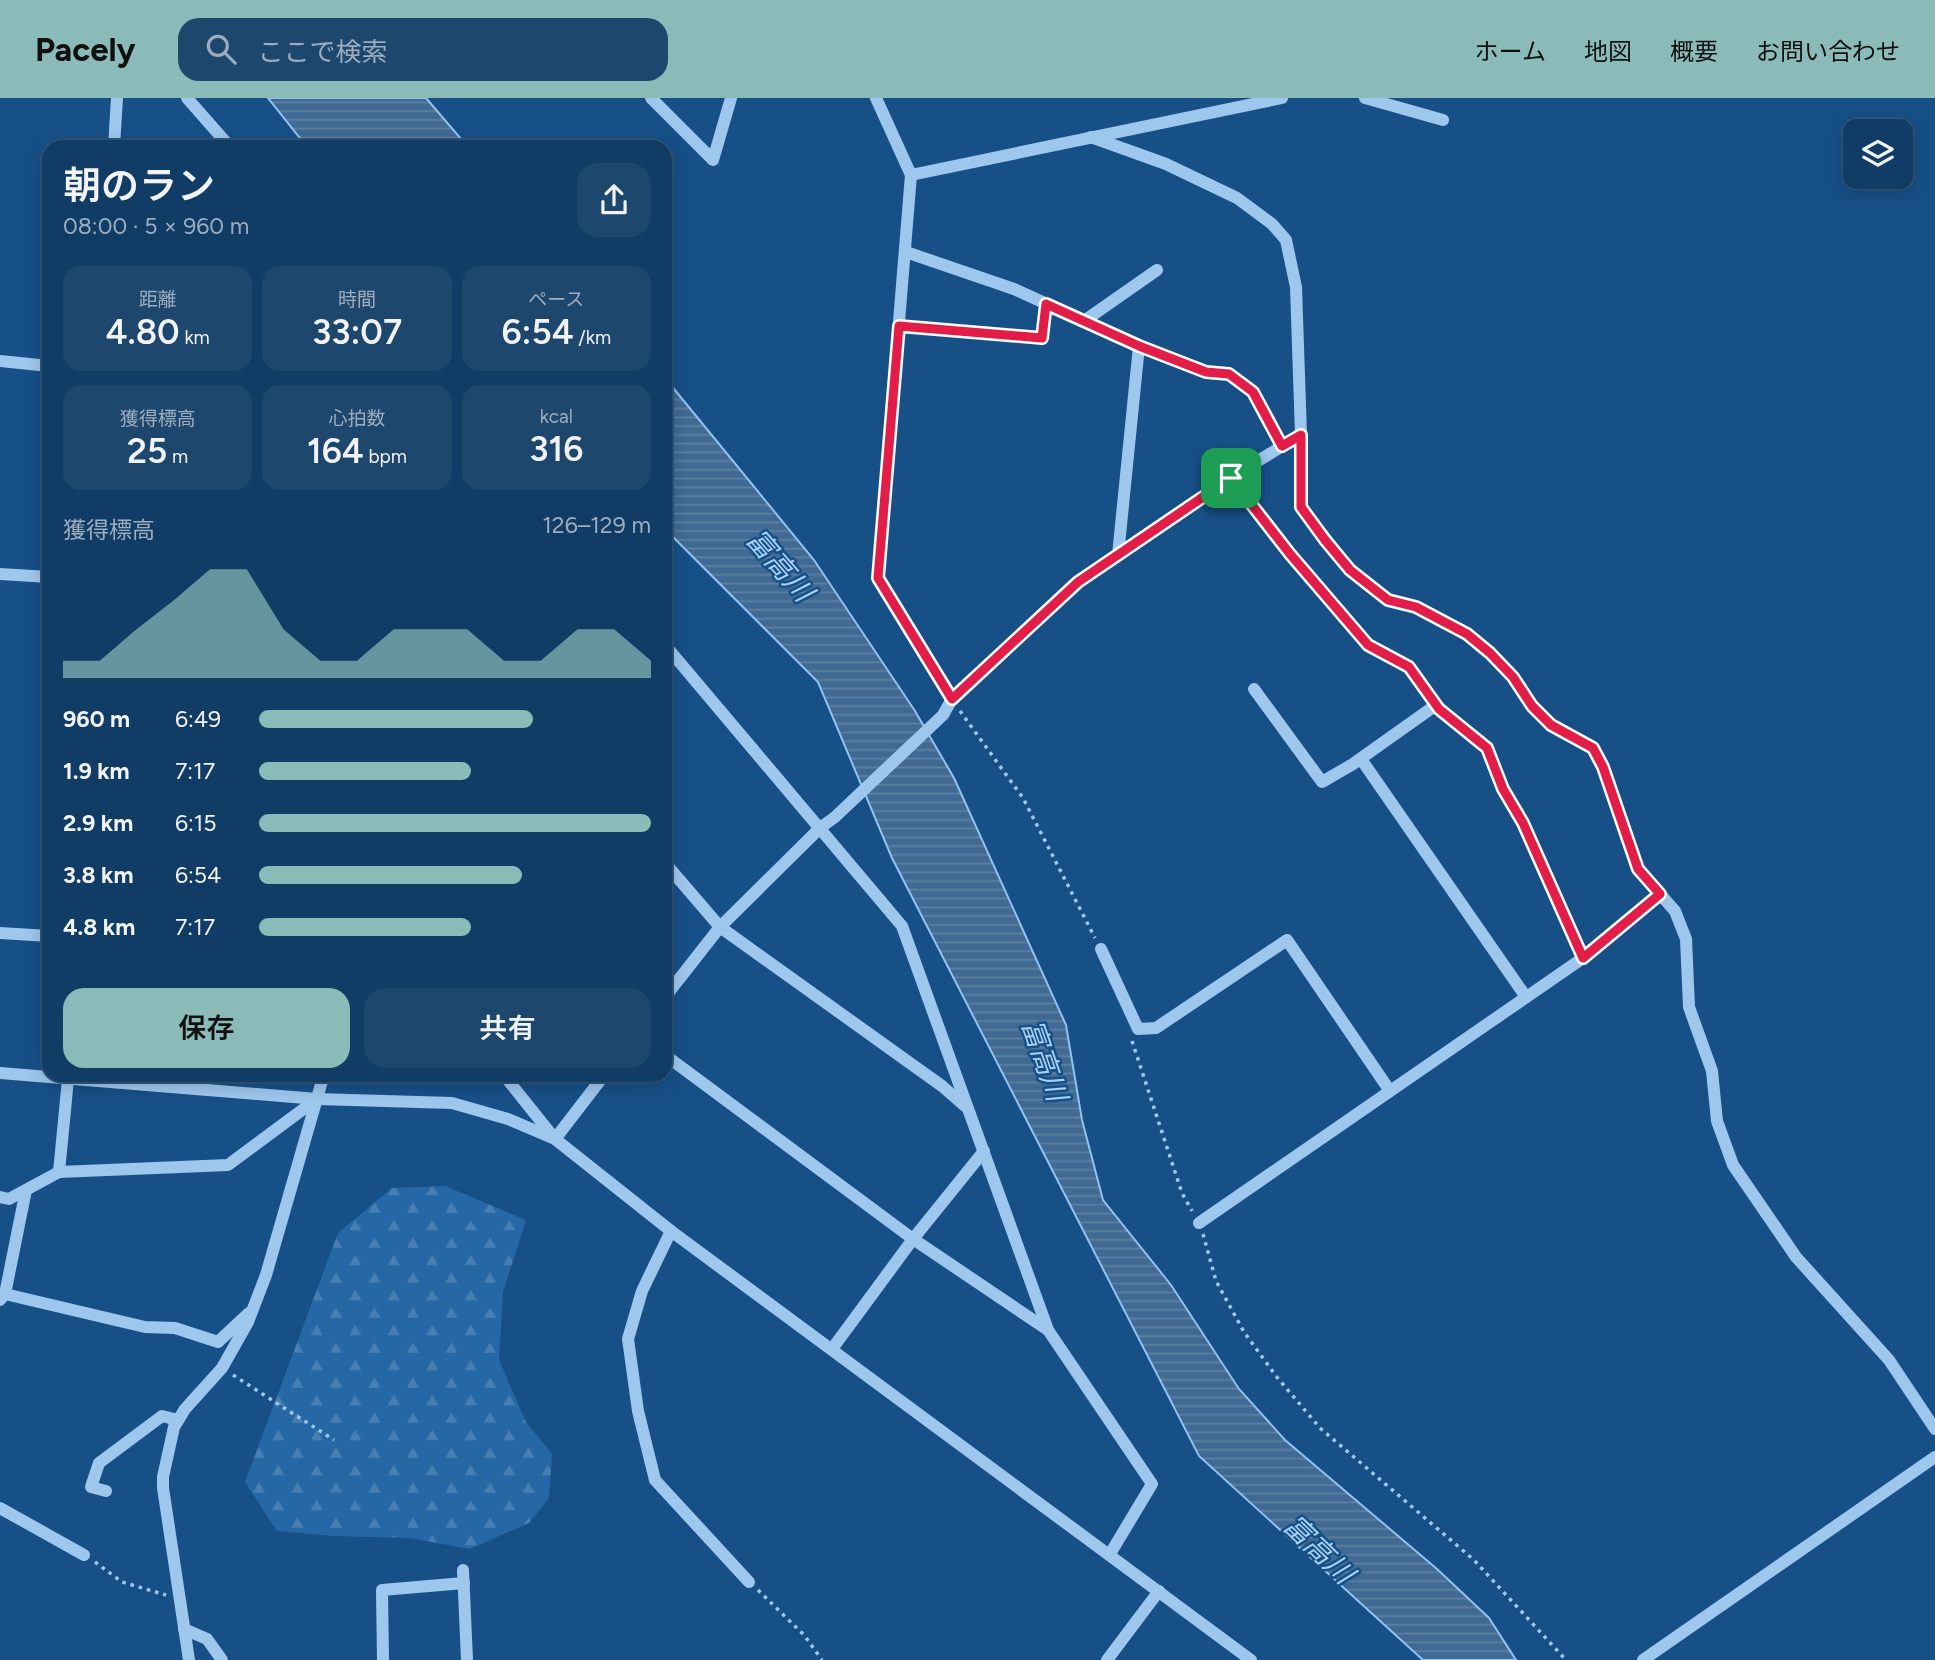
<!DOCTYPE html>
<html lang="ja">
<head>
<meta charset="utf-8">
<style>
	:root { --surface:#113c65; --page:#1e476e; --text:#f1f3f6; --muted:#9cadbf; --line:#305679; --accent:#8bbbb9 }
	body { margin:0; font-family:Figtree,"Noto Sans JP",sans-serif; background:var(--page); color:var(--text); height:100vh; display:flex; flex-direction:column; font-size:26px; white-space:nowrap }
	* { box-sizing:border-box; margin:0 }
	p { font-size:23px; color:var(--muted) }
	.icon { flex:none; width:38px; height:38px; fill:none; stroke:currentColor; stroke-width:2; stroke-linecap:round; stroke-linejoin:round }
	.map { position:relative; flex:1; overflow:hidden }
	.side { position:absolute; left:42px; top:42px; width:630px; height:942px; display:flex; flex-direction:column; background:var(--surface); border-radius:21px; box-shadow:0 4px 18px #0003,0 0 0 2px var(--line) }
	.side>* { flex:none }
	.buttons { position:absolute; left:1843px; top:21px; display:grid; gap:14px }
	.buttons a { display:grid; place-items:center; width:70px; height:70px; border-radius:14px; background:var(--surface); box-shadow:0 4px 18px #0003,0 0 0 2px var(--line); font-size:35px }
	.pin { position:absolute; display:grid; place-items:center; width:60px; height:60px; color:#fff; margin:-30px; border-radius:14px; box-shadow:0 4px 10px #0006 }
	.round { display:grid; place-items:center; flex:none; width:74px; height:74px; border-radius:21px; background:var(--page) }
	.headline { display:flex; align-items:center; justify-content:space-between; height:119px; padding:0 21px }
	h1 { font-size:38px; font-weight:600; line-height:52px }
	.stats { display:grid; grid-template-columns:repeat(3,1fr); gap:10px; height:119px; padding:7px 21px }
	.stats div { display:grid; align-content:center; border-radius:18px; background:var(--page); text-align:center }
	.stats b { font-size:35px; font-weight:600 }
	.stats small { font-size:19px; font-weight:400 }
	.stats p { font-size:19px }
	.chart { height:196px; padding:14px 21px }
	.chart p { display:flex; justify-content:space-between }
	.chart svg { width:100%; height:126px; margin-top:7px; fill:var(--accent); opacity:.7 }
	.primary-button { display:flex; gap:14px; margin-top:auto; padding:14px 21px }
	.primary-button a { flex:1; height:80px; border-radius:21px; background:var(--accent); color:#111; font-size:28px; font-weight:600; line-height:80px; text-align:center }
	.primary-button a+a { background:var(--page); color:var(--text) }
	ul { padding:0 21px; list-style:none; font-size:23px }
	li { display:grid; grid-template-columns:112px 84px 1fr; align-items:center; height:52px }
	li i { height:18px; border-radius:9px; background:var(--accent) }
	header { display:flex; align-items:center; gap:42px; box-sizing:border-box; height:98px; padding:0 35px; background:var(--accent); color:#111 }
	header strong { font-size:33px }
	nav { display:flex; gap:38px; margin-inline-start:auto; font-size:24px }
	.search { width:490px; height:63px; background:var(--page); display:flex; align-items:center; gap:18px; box-sizing:border-box; padding:0 24px; border-radius:21px; color:var(--muted); font-size:26px }
	.map>svg:first-child { display:block }
	.forest { fill:url(#forest-firs) }
	.water { fill:url(#water-rules); stroke:#90c3f0; stroke-width:2 }
	.lines { fill:none; stroke-linecap:round; stroke-linejoin:round }
	.path { stroke:#9ec7ee; stroke-width:3.5; stroke-dasharray:3.5 5; stroke-linecap:butt }
	.minor { stroke:#9ec7ee; stroke-width:12 }
	.route-casing { stroke:#fff; stroke-width:14 }
	.route { stroke:#e11d48; stroke-width:9 }
	.labels { text-anchor:middle; dominant-baseline:central; stroke-width:5; stroke-linejoin:round; paint-order:stroke }
	.water-label { font-size:28px; font-style:italic; fill:#a9d1f5; stroke:#175087 }
</style>
</head>
<body>
<header>
<strong>Pacely</strong>
<div class="search"><svg class="icon" aria-label="search" viewBox="0 0 24 24"><circle cx="10" cy="10" r="6"/><path d="M15 15l6 6"/></svg>ここで検索</div>
<nav><a>ホーム</a><a>地図</a><a>概要</a><a>お問い合わせ</a></nav>
</header>
<div class="map">
<svg width="1935" height="1562" viewBox="0 0 1935 1562">
	<defs>
		<pattern id="forest-firs" width="22" height="20" patternUnits="userSpaceOnUse" patternTransform="scale(1.75)"><rect width="22" height="20" fill="#2668a5"/><path d="M5 1l3.5 6h-7zM16 11l3.5 6h-7z" fill="#477fb2"/></pattern>
		<pattern id="water-rules" width="6" height="5" patternUnits="userSpaceOnUse" patternTransform="scale(1.75)"><rect width="6" height="5" fill="#406a93"/><path d="M0 2.5h6" fill="none" stroke="#5d80a3"/></pattern>
	</defs>
	<rect width="100%" height="100%" fill="#175087"/>
	<path class="forest" d="M445 1088 526 1122 503 1194 499 1262 526 1324 552 1356 549 1400 529 1425 470 1451 410 1440 335 1438 277 1433 245 1384 338 1135 392 1090Z"/>
	<g class="water">
		<path d="M268 0H426L468 49H307Z"/>
		<path d="M665 280 814 462 915 613 954 680 1066 927 1082 1022 1103 1102 1171 1187 1239 1291 1285 1342 1437 1471 1489 1520 1516 1562H1423L1199 1358 892 760 818 584 665 431Z"/>
	</g>
	<g class="lines">
		<g class="path">
			<path d="M960 613 1023 700 1095 840"/>
			<path d="M1132 943 1182 1095 1192 1113"/>
			<path d="M1203 1136 1216 1183 1244 1234 1276 1278 1320 1330 1474 1462 1566 1562"/>
			<path d="M233 1277 334 1342"/>
			<path d="M95 1464 122 1484 166 1497"/>
			<path d="M758 1492 804 1537 822 1562"/>
		</g>
		<g class="minor">
			<path d="M187 0 230 49"/>
			<path d="M651 0 713 62 731 0"/>
			<path d="M876 0 911 77 878 480 952 601"/>
			<path d="M1365 0 1443 22"/>
			<path d="M1091 39 1166 66 1237 100 1272 126 1286 142 1296 189 1301 337V409L1350 472 1388 502 1416 509 1467 536 1491 555 1513 579 1532 608 1551 627 1593 650 1603 669 1638 771 1675 813 1686 841 1689 909 1712 973 1717 1023 1733 1067 1796 1159 1889 1262 1935 1331"/>
			<path d="M114 49 117 0"/>
			<path d="M911 77 1282 0"/>
			<path d="M906 154 1014 191 1139 248 1206 274 1229 276 1253 294 1282 348"/>
			<path d="M1084 223 1157 172"/>
			<path d="M899 228 1042 240 1046 206"/>
			<path d="M0 263 49 268"/>
			<path d="M1231 380 1290 456 1368 547 1409 569 1439 611 1487 650 1503 691 1523 725 1583 860"/>
			<path d="M1118 457 1139 248"/>
			<path d="M0 476 49 479"/>
			<path d="M665 547 902 828 1048 1232 1152 1386 1110 1456"/>
			<path d="M1254 591 1322 684 1353 666 1436 607"/>
			<path d="M1361 661 1526 899"/>
			<path d="M665 765 720 829 942 988 965 1008"/>
			<path d="M0 835 49 838"/>
			<path d="M1101 851 1138 931 1156 930 1287 842 1390 993"/>
			<path d="M665 899 720 829 820 730 835 719 943 617 952 601 1078 484 1236 376 1301 337"/>
			<path d="M665 957 913 1141 1048 1232"/>
			<path d="M0 975 317 1001 452 1005 508 1021 555 1041 605 976"/>
			<path d="M503 976 555 1041 671 1133 1251 1562"/>
			<path d="M59 1074 68 981"/>
			<path d="M0 1099 9 1101 59 1074 228 1067 317 1001"/>
			<path d="M1199 1125 1583 860 1660 796"/>
			<path d="M671 1133 642 1193 628 1241 638 1313 655 1382 749 1484"/>
			<path d="M5 1196 26 1092"/>
			<path d="M0 1202 5 1196 145 1229 175 1230 218 1244 249 1215"/>
			<path d="M832 1251 913 1141 984 1053"/>
			<path d="M106 1393 91 1389 99 1365 162 1318 178 1322"/>
			<path d="M0 1410 84 1457"/>
			<path d="M463 1472 467 1562"/>
			<path d="M184 1531 207 1541 222 1562"/>
			<path d="M189 1562 163 1390V1379L174 1329 185 1311 222 1270 248 1224 266 1177 324 976"/>
			<path d="M383 1562 382 1492 464 1485"/>
			<path d="M1107 1562 1159 1493"/>
			<path d="M1643 1562 1935 1359"/>
		</g>
	</g>
	<g class="lines">
		<g class="route-casing">
			<path id="route" d="M1046 206 1139 248 1206 274 1229 276 1253 294 1282 348 1301 337V409L1325 442 1350 472 1388 502 1416 509 1467 536 1490 555 1513 579 1532 608 1551 627 1593 650 1603 669 1638 771 1660 796 1583 860 1523 725 1503 691 1487 650 1439 611 1409 569 1368 547 1290 456 1231 380 1078 484 952 601 878 480 899 228 1042 240Z"/>
		</g>
		<use href="#route" class="route"/>
	</g>
	<g class="labels">
		<g class="water-label">
			<text transform="translate(780 467) rotate(49)">富高川</text>
			<text transform="translate(1045 962) rotate(71)">富高川</text>
			<text transform="translate(1319 1451) rotate(44)">富高川</text>
		</g>
	</g>
</svg>
<div class="buttons">
<a><svg class="icon" aria-label="layers" viewBox="0 0 24 24"><path d="M12 4l9 5-9 5-9-5zM3 14l9 5 9-5"/></svg></a>
</div>
<div class="pin" style="left:1231px;top:380px;background:#1e9e55"><svg class="icon" aria-label="arrive" viewBox="0 0 24 24"><path d="M6 21V4h12l-3 4 3 4H6"/></svg></div>
<section class="side">
<div class="headline"><div><h1>朝のラン</h1><p>08:00 · 5 × 960 m</p></div><a class="round"><svg class="icon" aria-label="share" viewBox="0 0 24 24"><path d="M12 15V3M7 8l5-5 5 5M5 13v7h14v-7"/></svg></a></div>
<div class="stats">
<div><p>距離</p><b>4.80<small> km</small></b></div>
<div><p>時間</p><b>33:07</b></div>
<div><p>ペース</p><b>6:54<small> /km</small></b></div>
</div>
<div class="stats">
<div><p>獲得標高</p><b>25<small> m</small></b></div>
<div><p>心拍数</p><b>164<small> bpm</small></b></div>
<div><p>kcal</p><b>316</b></div>
</div>
<div class="chart"><p><span>獲得標高</span>126–129 m</p>
<svg viewBox="0 0 160 44" preserveAspectRatio="none"><path d="M0 44V38L10 38L20 27L30 17L40 6L50 6L60 27L70 38L80 38L90 27L100 27L110 27L120 38L130 38L140 27L150 27L160 38V44z"/></svg>
</div>
<ul>
<li><b>960 m</b>6:49<i style="width:70%"></i></li>
<li><b>1.9 km</b>7:17<i style="width:54%"></i></li>
<li><b>2.9 km</b>6:15<i style="width:100%"></i></li>
<li><b>3.8 km</b>6:54<i style="width:67%"></i></li>
<li><b>4.8 km</b>7:17<i style="width:54%"></i></li>
</ul>
<div class="primary-button"><a>保存</a><a>共有</a></div>
</section>
</div>
</body>
</html>
